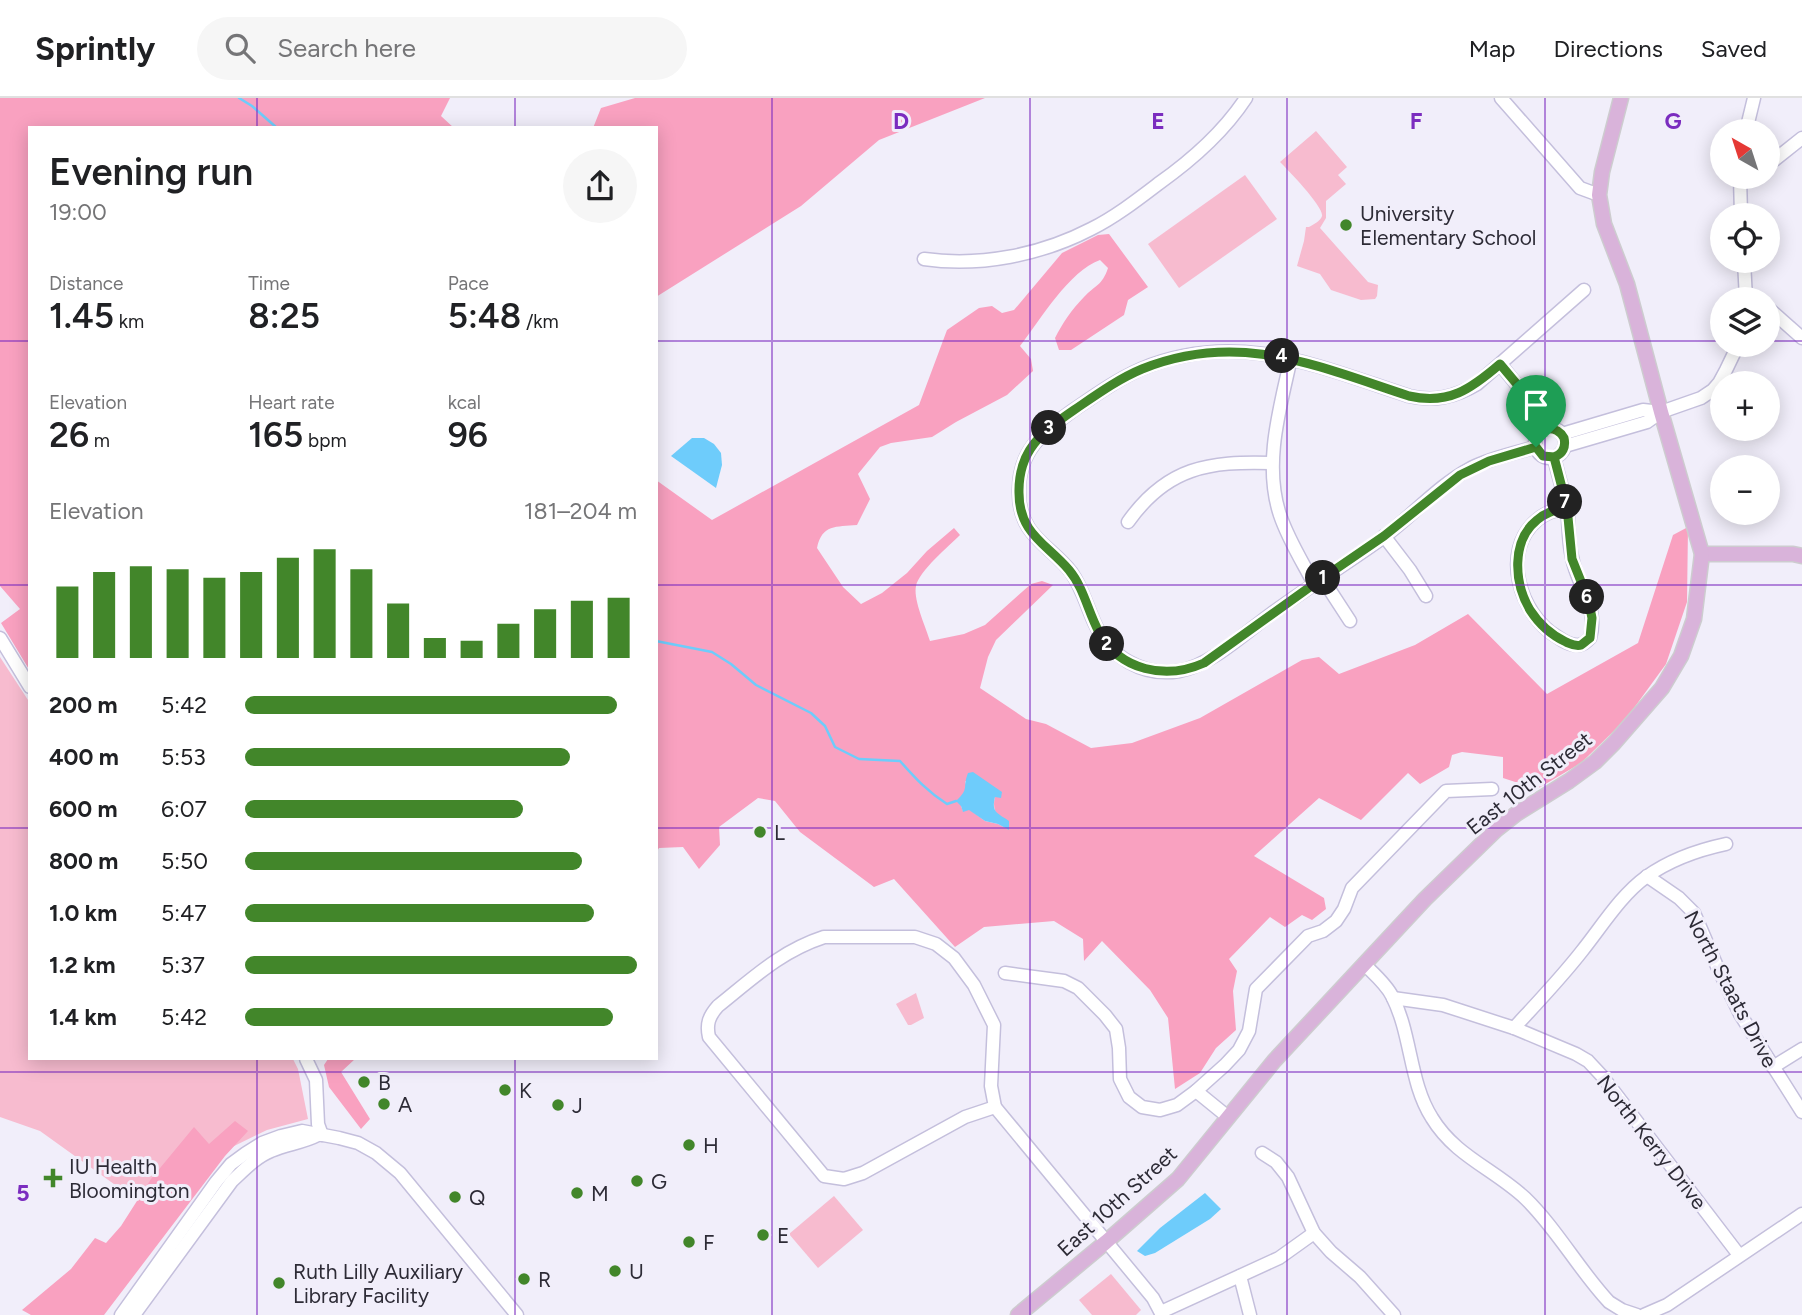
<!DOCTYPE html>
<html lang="en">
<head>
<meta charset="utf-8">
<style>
	:root { --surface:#fff; --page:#f6f6f6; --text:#202124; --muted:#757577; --line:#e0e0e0; --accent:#42862a }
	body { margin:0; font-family:Figtree,sans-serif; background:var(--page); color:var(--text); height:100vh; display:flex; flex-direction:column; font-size:26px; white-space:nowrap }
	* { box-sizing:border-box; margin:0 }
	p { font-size:23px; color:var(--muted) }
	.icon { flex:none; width:38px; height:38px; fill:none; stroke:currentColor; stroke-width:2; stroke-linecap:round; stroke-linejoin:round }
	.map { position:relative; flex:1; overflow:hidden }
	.side { position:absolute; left:28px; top:28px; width:630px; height:934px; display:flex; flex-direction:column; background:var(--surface); border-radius:0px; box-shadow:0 4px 18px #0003 }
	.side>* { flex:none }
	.needle { width:46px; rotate:321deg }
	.fabs { position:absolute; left:1710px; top:21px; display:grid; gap:14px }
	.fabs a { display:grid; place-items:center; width:70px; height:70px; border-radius:50%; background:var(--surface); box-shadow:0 4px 18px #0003; font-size:35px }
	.pin { position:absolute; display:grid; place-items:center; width:60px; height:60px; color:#fff; margin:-72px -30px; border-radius:50% 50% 50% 0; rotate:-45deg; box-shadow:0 0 7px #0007 }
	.pin .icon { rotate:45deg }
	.km { position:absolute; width:35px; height:35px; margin:-18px; border-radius:50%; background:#222; color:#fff; font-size:19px; line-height:35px; text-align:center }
	.round { display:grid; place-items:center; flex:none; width:74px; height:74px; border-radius:37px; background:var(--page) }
	.overview { display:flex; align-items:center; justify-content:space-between; height:119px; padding:0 21px }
	h1 { font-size:38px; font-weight:600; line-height:52px }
	.figures { display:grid; grid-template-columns:repeat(3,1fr); gap:10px; height:119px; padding:7px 21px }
	.figures div { display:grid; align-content:center }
	.figures b { font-size:35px; font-weight:600 }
	.figures small { font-size:19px; font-weight:400 }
	.figures p { font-size:19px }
	.chart { height:196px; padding:14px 21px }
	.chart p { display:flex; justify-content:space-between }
	.chart svg { width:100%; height:126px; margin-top:7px; stroke:var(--accent); stroke-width:6 }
	ul { padding:0 21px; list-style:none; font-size:23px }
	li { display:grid; grid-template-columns:112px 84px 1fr; align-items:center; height:52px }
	li i { height:18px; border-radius:9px; background:var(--accent) }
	header { display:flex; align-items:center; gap:42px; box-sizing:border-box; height:98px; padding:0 35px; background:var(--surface); border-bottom:2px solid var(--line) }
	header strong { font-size:33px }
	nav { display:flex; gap:38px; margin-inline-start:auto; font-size:24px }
	.search { width:490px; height:63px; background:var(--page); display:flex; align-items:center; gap:18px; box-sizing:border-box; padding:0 24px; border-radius:38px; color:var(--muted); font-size:26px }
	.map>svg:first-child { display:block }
	.green { fill:#f7bbcf }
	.forest { fill:#f9a1c0; fill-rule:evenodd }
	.water { fill:#6eccfb }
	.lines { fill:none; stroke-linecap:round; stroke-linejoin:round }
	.stream { stroke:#6eccfb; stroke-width:2.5 }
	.minor-casing { stroke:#c4bfdc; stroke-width:15 }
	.major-casing { stroke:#cdcccf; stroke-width:17 }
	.minor { stroke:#fff; stroke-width:12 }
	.major { stroke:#d9b3da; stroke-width:14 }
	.route-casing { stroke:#fff; stroke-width:14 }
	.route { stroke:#42862a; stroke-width:9 }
	.grid { fill:none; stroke:#7b2cbf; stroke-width:2; stroke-opacity:0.55 }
	.poi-dot { fill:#42862a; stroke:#f1eefa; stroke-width:2.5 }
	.labels { text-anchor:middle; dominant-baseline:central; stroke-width:6; stroke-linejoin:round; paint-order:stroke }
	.poi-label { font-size:21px; fill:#2d2b36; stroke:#f1eefa; text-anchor:start }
	.street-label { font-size:21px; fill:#2d2b36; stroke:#f1eefa }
	.grid-label { font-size:23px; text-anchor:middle; font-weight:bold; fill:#7b2cbf; stroke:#f1eefa; stroke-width:6; stroke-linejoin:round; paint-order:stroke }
</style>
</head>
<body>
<header>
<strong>Sprintly</strong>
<div class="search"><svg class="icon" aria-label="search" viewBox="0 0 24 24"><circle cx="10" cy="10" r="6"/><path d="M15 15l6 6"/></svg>Search here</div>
<nav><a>Map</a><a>Directions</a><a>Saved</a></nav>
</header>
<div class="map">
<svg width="1802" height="1217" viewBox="0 0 1802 1217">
	<rect width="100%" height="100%" fill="#f1eefa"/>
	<g class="green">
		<path d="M1316 33 1347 69 1338 77 1346 86 1326 103V120L1320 130 1368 184 1378 187 1377 198 1375 201 1361 202 1331 192 1320 176 1297 168 1304 143 1306 129H1309C1312 127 1321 123 1322 118 1324 109 1288 72 1280 64Z"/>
		<path d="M1245 77 1277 121 1179 190 1148 146Z"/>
		<path d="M0 559 30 605V961H293L298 971 308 1021 267 1032 224 1053 171 1127 40 1033 0 1019Z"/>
		<path d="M916 895 924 920 911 927H908L896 906Z"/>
		<path d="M834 1098 863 1132 818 1170 789 1136Z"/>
		<path d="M1111 1176 1141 1212 1136 1217H1092L1079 1202Z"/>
	</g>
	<g class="forest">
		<path d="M0 0H450L441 18 454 30H30V573L1 525 20 511 0 488Z"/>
		<path d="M635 0H985L879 42 801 108 656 199V30H593L601 10Z"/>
		<path d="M1109 136 1148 189 1128 202 1124 217 1071 252H1059L1055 240C1062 226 1072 211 1084 199 1095 187 1102 188 1108 170L1100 162C1069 173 1041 221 1020 248L1031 261 1033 273 1007 297 956 324 932 339 891 345 880 349 858 376 870 401 857 427C836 429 822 426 817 450L843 489 861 506 882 495 907 475 927 453 954 430 960 437C949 448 919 473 916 488 913 502 926 529 930 543L964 536 985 527 1031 486 1042 483 1053 487 996 542 988 559 980 590 1026 621 1046 626 1091 650 1132 645 1200 620 1302 562 1319 559 1339 576 1415 547 1468 516 1547 596 1638 545 1673 437 1688 429 1687 504 1666 566 1626 621 1581 665 1537 691 1503 680V659L1462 654 1452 657 1449 669 1420 686 1408 675 1361 722 1319 700 1254 758 1324 800 1326 811 1312 822 1302 817 1285 829 1270 819 1229 861 1237 873 1233 893 1236 932 1216 950 1200 975 1175 991 1168 920 1150 892 1102 843 1084 863 1083 841 1054 823 984 829 955 849 894 781 874 789 800 734 775 703 758 700 719 729 720 747 699 771 683 749 659 750 656 755V382L712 422 919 307 947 232 979 210 992 208 1002 215 1014 212 1062 155 1098 137ZM965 683 995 699C991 714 1000 720 1008 731L998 726 985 723 969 711 963 713 961 708 967 690Z"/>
		<path d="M328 961H355L341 974 370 1021 361 1031 329 989 324 967Z"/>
		<path d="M235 1023 248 1033 225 1058 104 1217H31L22 1212 71 1171 95 1140 106 1145 121 1128 151 1081 194 1029 209 1046Z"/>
	</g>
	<g class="water">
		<path d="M692 340H704L714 346 721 355 722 367 716 390 671 358Z"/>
		<path d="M973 674 1002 694 1001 700 995 699C991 715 998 715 1009 723V732L998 726 985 723 969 712 963 714 961 708 956 703C970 690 962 690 968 675Z"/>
		<path d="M1205 1095 1221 1111 1210 1121 1155 1155 1145 1158 1137 1153 1160 1130Z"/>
	</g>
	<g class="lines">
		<g class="stream">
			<path d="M239 0 252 8 277 30"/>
			<path d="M656 543 712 554 731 566 756 587 811 615 825 628 835 649 859 661 900 663C915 680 928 694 947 706L956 703"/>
		</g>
		<g class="minor-casing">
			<g id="minor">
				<path d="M1501 0 1580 90 1599 97"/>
				<path d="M1746 33 1754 0"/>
				<path d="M1768 67 1802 40"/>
				<path d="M1740 79 1741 117"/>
				<path d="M924 161C980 169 1041 157 1091 131 1115 119 1137 102 1158 86 1192 62 1223 35 1246 0"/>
				<path d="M1744 163 1746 201"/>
				<path d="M1768 210 1802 240"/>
				<path d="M1291 260C1280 310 1263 366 1280 417 1288 441 1302 463 1314 486"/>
				<path d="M1500 266 1540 315 1546 331"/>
				<circle cx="1550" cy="345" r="15"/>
				<path d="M1562 336 1643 312 1661 314"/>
				<path d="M1565 348 1647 324 1661 314 1701 300 1713 292 1719 285 1726 272 1738 247"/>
				<path d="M1536 349C1515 355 1491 360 1471 370 1439 387 1414 416 1385 438 1348 465 1308 489 1271 516 1245 535 1210 568 1179 573 1143 579 1110 559 1095 526 1087 509 1082 489 1071 474 1050 447 1019 438 1019 395 1018 353 1041 336 1072 313 1094 298 1116 282 1141 271 1237 231 1317 268 1409 298 1434 304 1455 299 1477 286L1584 192"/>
				<path d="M1554 360 1567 409"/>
				<path d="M1567 409C1569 425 1568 443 1572 459 1577 488 1599 508 1590 540 1586 544 1582 548 1576 547 1569 547 1562 542 1556 538 1520 516 1500 453 1537 422 1546 414 1556 412 1567 409Z"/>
				<path d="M1128 424C1167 369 1209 363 1272 365"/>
				<path d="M1384 438 1410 472 1426 498"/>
				<path d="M1322 480 1350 523"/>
				<path d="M0 540 30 589"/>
				<path d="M1647 778 1679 800 1694 815 1716 866 1740 916 1802 1014"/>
				<path d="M824 839H915L936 846 954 860 974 887 994 927 991 988 995 1009 965 1019 863 1075 844 1081 824 1078 709 939C706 926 709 918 718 908 753 880 781 853 824 839Z"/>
				<path d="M1364 866C1374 876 1386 886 1392 898 1412 937 1409 984 1432 1020 1455 1058 1494 1071 1525 1100 1557 1131 1579 1172 1609 1204L1622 1212 1637 1217"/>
				<path d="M1005 875 1064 883 1078 890 1105 917 1116 931 1119 950 1120 981 1129 999 1142 1009 1160 1012 1177 1007 1196 993 1225 967 1239 952 1249 933 1256 891 1308 838 1323 833 1336 823 1344 811 1352 790 1446 693 1492 691"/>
				<path d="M1393 900 1443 907 1514 930 1576 956 1588 963 1602 978 1739 1157"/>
				<path d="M1514 930C1537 905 1561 880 1582 853 1602 828 1621 797 1646 779 1671 761 1698 752 1726 746"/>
				<path d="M306 961 316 982 318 1026 322 1037"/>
				<path d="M1773 969 1802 951"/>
				<path d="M1196 993 1228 1019"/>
				<path d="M995 1009 1153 1200 1162 1217"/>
				<path d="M1262 1055 1276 1064 1288 1079 1314 1135 1331 1154 1360 1179 1394 1217"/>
				<path d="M1240 1178 1250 1217"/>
				<path d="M1161 1214 1279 1160 1314 1135"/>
				<path d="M121 1217 216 1084 231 1066 246 1055 262 1045 281 1038 302 1033 339 1040 358 1045 376 1055 400 1075 517 1217"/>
				<path d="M134 1217 232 1083C244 1072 256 1059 271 1053 287 1046 303 1045 318 1037"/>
				<path d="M1644 1217 1667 1207 1802 1116"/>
			</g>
		</g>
		<g class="major-casing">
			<g id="major">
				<path d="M1702 456H1793L1802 458"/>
				<path d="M1018 1217 1106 1144 1178 1081 1274 963 1425 801 1497 731 1516 716 1569 683 1595 664 1614 645 1662 590 1681 558 1694 521 1702 456 1661 314 1627 186 1604 126 1599 97 1602 74 1621 0"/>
			</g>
		</g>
		<use href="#minor" class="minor"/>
		<use href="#major" class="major"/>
	</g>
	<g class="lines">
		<g class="route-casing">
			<path id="route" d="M1536 349 1489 363 1460 377 1384 438 1314 486 1204 565C1166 582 1120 573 1099 534 1088 514 1084 490 1069 472 1047 446 1019 436 1019 395 1018 352 1042 334 1074 312 1096 297 1118 281 1142 271 1239 232 1317 268 1409 298 1449 307 1471 291 1500 266L1541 315 1546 331C1555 330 1560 333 1564 340 1566 349 1563 356 1554 359L1567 409 1572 461 1588 501 1590 510 1592 520 1590 540C1587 542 1584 545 1581 547 1576 549 1571 546 1566 544 1551 537 1539 526 1530 512 1514 485 1511 443 1537 422 1546 414 1556 412 1567 409L1554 359 1543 358 1536 349"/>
		</g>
		<use href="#route" class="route"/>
	</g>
	<path class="grid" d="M257 0V30M515 0V30M772 0V1217M1030 0V1217M1287 0V1217M1545 0V1217M0 243H30M656 243H1722M1768 243H1802M0 487H30M656 487H1802M0 730H30M656 730H1802M257 961V1217M515 961V1217M0 974H1802"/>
	<g class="poi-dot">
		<circle cx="1346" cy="127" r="7"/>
		<circle cx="760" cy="734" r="7"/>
		<circle cx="364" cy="984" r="7"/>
		<circle cx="505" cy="992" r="7"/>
		<circle cx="384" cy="1006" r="7"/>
		<circle cx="558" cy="1007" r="7"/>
		<circle cx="689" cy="1047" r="7"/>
		<path d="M49.5 1069.5h7v7h7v7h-7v7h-7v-7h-7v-7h7z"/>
		<circle cx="637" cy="1083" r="7"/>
		<circle cx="577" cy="1095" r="7"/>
		<circle cx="455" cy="1099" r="7"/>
		<circle cx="763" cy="1137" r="7"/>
		<circle cx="689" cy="1144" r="7"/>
		<circle cx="615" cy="1173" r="7"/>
		<circle cx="524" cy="1181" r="7"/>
		<circle cx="279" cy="1185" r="7"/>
	</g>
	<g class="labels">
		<g class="poi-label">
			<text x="1360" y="115">University<tspan x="1360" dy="24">Elementary School</tspan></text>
			<text x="774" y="734">L</text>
			<text x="378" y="984">B</text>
			<text x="519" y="992">K</text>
			<text x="398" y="1006">A</text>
			<text x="572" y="1007">J</text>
			<text x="703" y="1047">H</text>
			<text x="69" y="1068">IU Health<tspan x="69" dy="24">Bloomington</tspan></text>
			<text x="651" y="1083">G</text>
			<text x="591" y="1095">M</text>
			<text x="469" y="1099">Q</text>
			<text x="777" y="1137">E</text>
			<text x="703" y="1144">F</text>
			<text x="293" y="1173">Ruth Lilly Auxiliary<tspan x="293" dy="24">Library Facility</tspan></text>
			<text x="629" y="1173">U</text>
			<text x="538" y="1181">R</text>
		</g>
		<g class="street-label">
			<text transform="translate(1529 685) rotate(-38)">East 10th Street</text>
			<text transform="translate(1731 891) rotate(62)">North Staats Drive</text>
			<text transform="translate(1652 1044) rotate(52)">North Kerry Drive</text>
			<text transform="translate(1117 1103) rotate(-42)">East 10th Street</text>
		</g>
	</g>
	<g class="grid-label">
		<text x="901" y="31">D</text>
		<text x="1158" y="31">E</text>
		<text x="1416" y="31">F</text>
		<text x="1673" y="31">G</text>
		<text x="23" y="1103">5</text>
	</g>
</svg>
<div class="fabs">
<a><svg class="needle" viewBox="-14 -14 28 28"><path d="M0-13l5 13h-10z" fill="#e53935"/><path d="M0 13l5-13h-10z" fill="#757577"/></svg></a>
<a><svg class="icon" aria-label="locate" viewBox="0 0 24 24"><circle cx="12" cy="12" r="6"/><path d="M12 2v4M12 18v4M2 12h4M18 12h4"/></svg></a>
<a><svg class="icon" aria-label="layers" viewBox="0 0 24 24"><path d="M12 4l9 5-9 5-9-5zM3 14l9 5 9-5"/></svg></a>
<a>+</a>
<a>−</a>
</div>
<div class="pin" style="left:1536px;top:349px;background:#1e9e55"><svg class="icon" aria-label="arrive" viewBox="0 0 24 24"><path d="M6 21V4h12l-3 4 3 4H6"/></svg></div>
<b class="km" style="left:1323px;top:480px">1</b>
<b class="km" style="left:1107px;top:546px">2</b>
<b class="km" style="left:1049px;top:330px">3</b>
<b class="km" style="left:1282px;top:258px">4</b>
<b class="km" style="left:1587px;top:499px">6</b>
<b class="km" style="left:1565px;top:404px">7</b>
<section class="side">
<div class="overview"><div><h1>Evening run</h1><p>19:00</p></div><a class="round"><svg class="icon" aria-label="share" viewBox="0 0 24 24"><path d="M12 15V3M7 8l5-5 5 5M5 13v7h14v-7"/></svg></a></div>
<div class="figures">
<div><p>Distance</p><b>1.45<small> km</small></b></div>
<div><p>Time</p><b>8:25</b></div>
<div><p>Pace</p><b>5:48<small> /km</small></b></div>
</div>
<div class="figures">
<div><p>Elevation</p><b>26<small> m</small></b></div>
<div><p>Heart rate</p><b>165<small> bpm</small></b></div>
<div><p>kcal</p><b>96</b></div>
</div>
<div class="chart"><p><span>Elevation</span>181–204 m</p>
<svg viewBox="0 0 160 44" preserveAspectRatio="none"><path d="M5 44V19M15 44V14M25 44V12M35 44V13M45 44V16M55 44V14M65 44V9M75 44V6M85 44V13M95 44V25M105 44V37M115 44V38M125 44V32M135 44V27M145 44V24M155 44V23"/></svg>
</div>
<ul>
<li><b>200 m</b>5:42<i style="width:95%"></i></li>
<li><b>400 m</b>5:53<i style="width:83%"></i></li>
<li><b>600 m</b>6:07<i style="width:71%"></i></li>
<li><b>800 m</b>5:50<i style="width:86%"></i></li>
<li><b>1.0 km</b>5:47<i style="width:89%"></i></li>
<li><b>1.2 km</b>5:37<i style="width:100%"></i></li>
<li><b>1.4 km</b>5:42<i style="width:94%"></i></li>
</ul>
</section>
</div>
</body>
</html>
